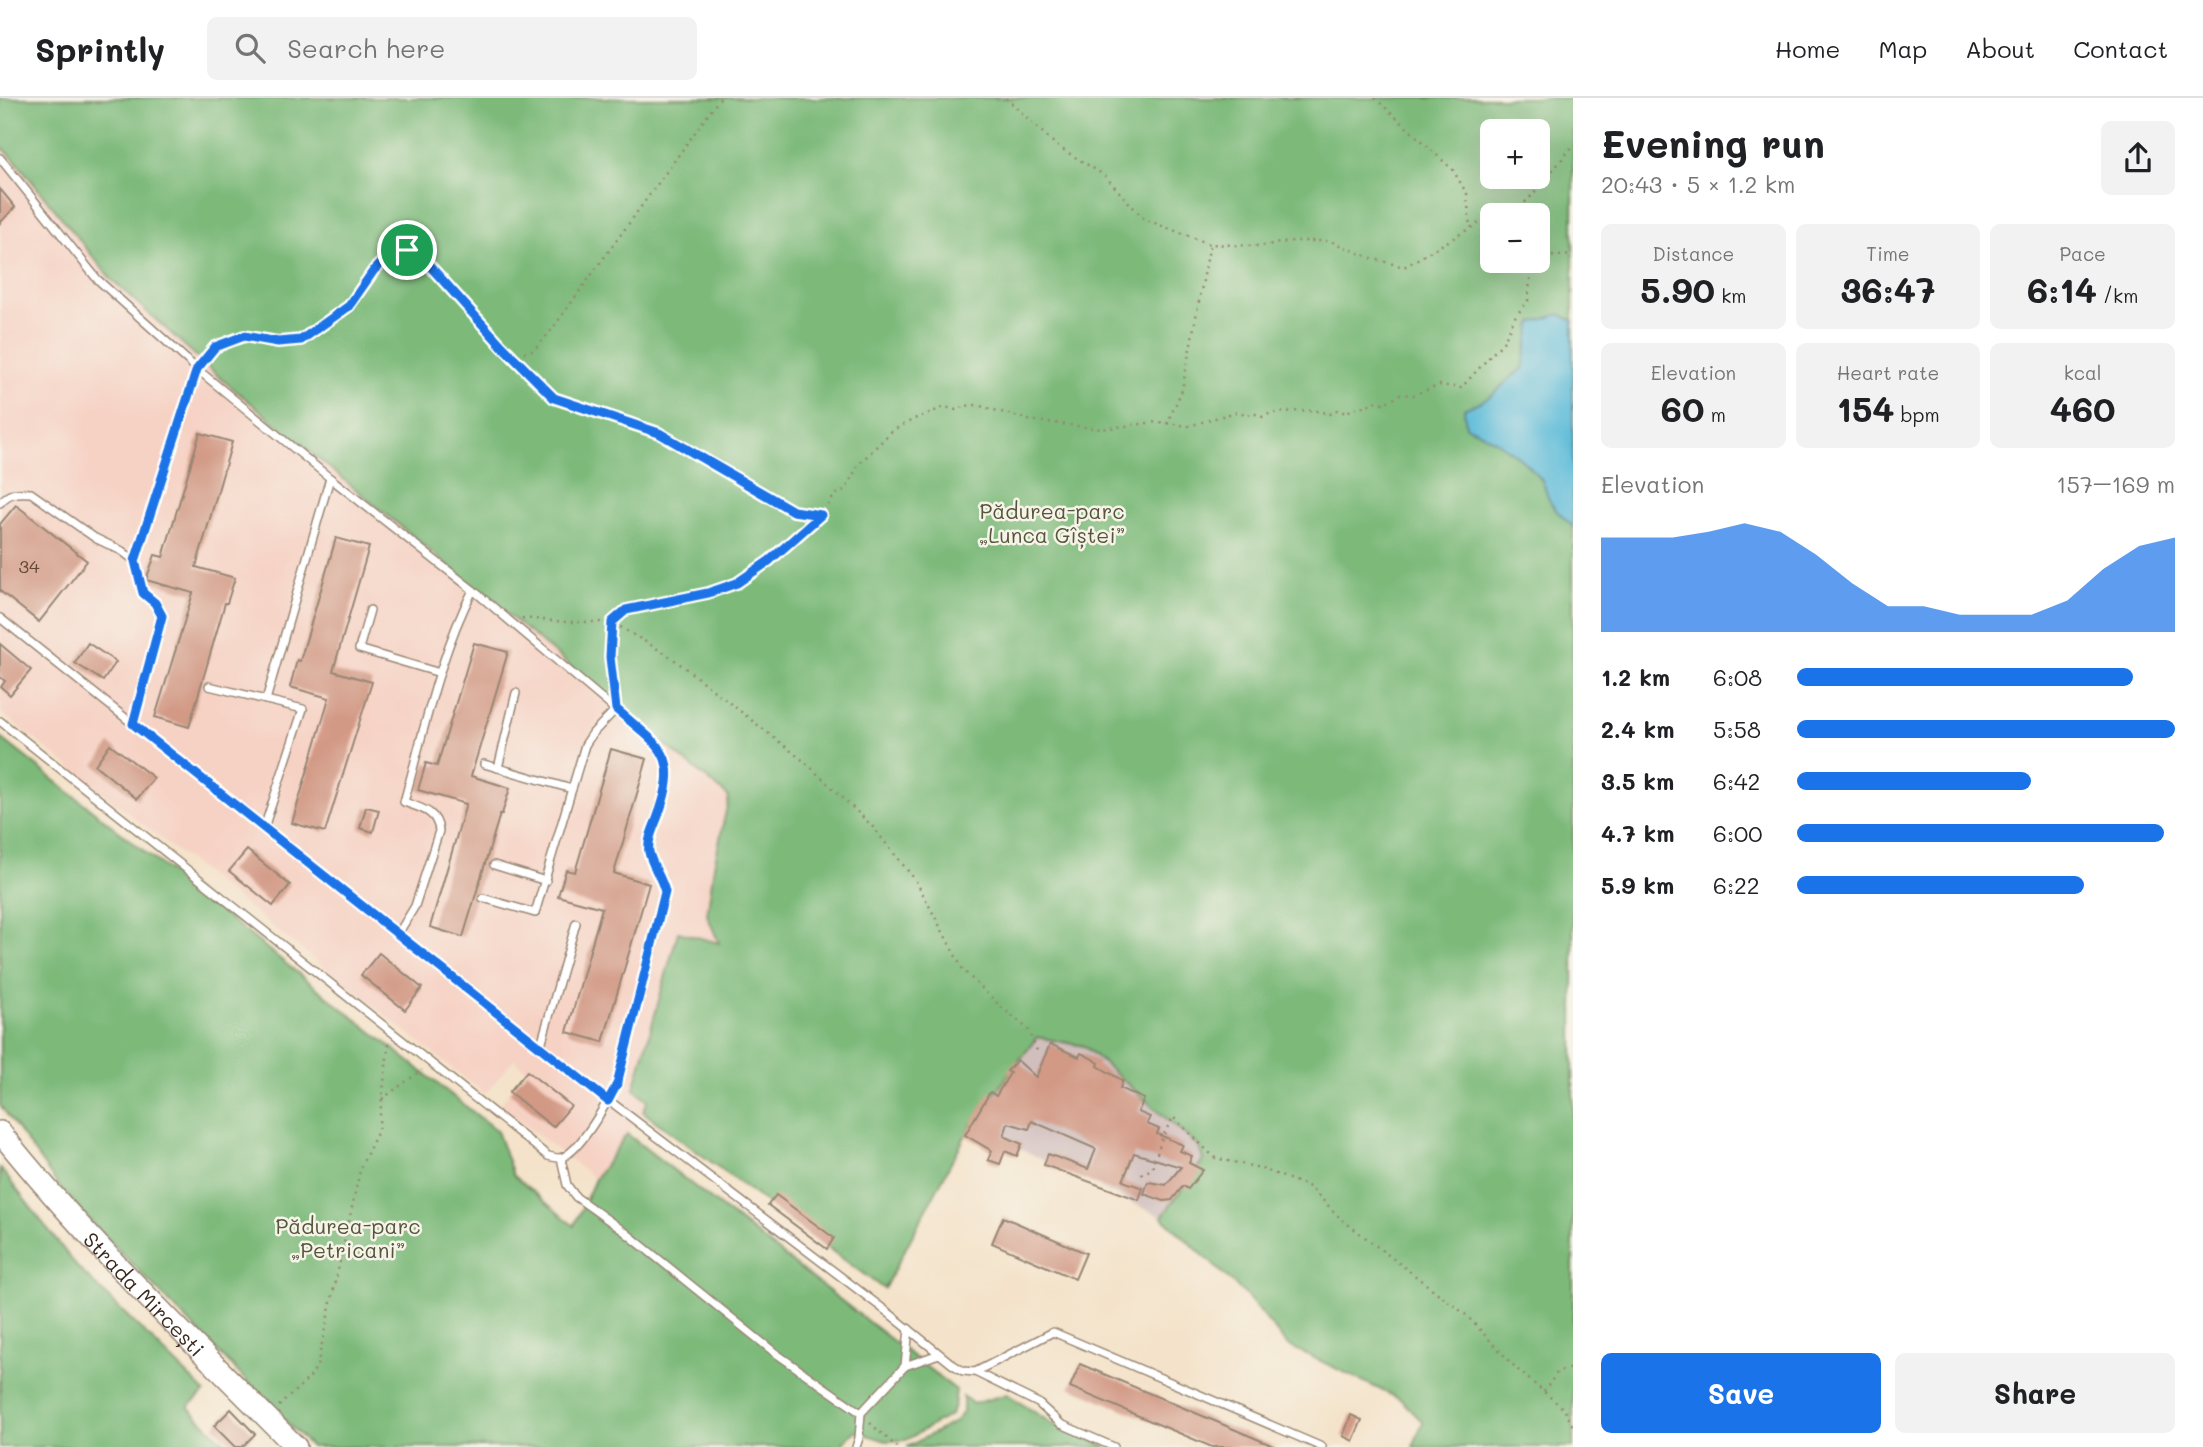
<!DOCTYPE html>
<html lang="en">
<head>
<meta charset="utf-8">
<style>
	:root { --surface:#fff; --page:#f2f2f2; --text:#202124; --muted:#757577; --line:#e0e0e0; --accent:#1a73e8 }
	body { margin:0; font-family:Mali,sans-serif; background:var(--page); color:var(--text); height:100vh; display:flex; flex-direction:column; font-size:26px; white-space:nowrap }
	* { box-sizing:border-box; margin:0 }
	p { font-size:23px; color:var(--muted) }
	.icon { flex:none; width:38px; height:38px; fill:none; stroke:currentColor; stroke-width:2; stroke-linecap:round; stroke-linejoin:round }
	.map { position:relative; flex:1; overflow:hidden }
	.sheet { display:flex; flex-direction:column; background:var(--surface); width:630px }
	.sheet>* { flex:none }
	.controls { position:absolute; left:1480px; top:21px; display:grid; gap:14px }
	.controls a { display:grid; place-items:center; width:70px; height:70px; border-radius:10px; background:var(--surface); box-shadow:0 7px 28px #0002; font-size:35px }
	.pin { position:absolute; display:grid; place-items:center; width:60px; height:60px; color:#fff; margin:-30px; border:4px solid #fff; border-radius:50%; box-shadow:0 2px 7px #0007 }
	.round { display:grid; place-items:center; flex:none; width:74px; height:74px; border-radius:10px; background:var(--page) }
	.summary { display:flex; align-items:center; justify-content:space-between; height:119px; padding:0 28px }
	h1 { font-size:38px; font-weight:700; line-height:52px }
	.metrics { display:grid; grid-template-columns:repeat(3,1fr); gap:10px; height:119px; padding:7px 28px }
	.metrics div { display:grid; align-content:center; border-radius:10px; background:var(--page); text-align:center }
	.metrics b { font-size:35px; font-weight:700 }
	.metrics small { font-size:19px; font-weight:400 }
	.metrics p { font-size:19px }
	.chart { height:196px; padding:14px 28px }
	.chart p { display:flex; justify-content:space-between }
	.chart svg { width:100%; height:126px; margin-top:7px; fill:var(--accent); opacity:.7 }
	.button { display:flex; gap:14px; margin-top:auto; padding:14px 28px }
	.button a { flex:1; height:80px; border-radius:10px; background:var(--accent); color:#fff; font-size:28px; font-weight:700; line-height:80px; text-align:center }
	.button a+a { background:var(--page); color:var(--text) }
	ul { padding:0 28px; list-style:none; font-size:23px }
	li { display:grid; grid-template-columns:112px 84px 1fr; align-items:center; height:52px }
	li i { height:18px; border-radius:9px; background:var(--accent) }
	header { display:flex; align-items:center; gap:42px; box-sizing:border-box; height:98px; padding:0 35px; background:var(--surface); border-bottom:2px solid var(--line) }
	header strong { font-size:33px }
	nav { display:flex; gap:38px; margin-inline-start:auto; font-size:24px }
	.search { width:490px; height:63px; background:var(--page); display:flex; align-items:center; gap:18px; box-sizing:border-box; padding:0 24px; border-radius:10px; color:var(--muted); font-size:26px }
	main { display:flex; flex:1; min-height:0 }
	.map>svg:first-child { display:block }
	.built { fill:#f6d2c4 }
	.industrial { fill:#d1bfbe }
	.forest { fill:#7dba7a; stroke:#5c724c; stroke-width:2; fill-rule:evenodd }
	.water { fill:#5bbbd9; stroke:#4b727c; stroke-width:2 }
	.building { fill:#d29985 }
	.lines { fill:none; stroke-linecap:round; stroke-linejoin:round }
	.service-casing { stroke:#988674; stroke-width:10 }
	.secondary-casing { stroke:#988674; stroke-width:24 }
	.path { stroke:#988674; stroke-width:2.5; stroke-dasharray:2 5; stroke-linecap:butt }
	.service { stroke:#fff; stroke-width:7 }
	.secondary { stroke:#fff; stroke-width:21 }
	.route-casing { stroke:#fff; stroke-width:14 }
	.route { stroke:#1a73e8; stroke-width:9 }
	.labels { text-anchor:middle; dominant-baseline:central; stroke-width:5; stroke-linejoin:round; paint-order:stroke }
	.number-label { font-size:18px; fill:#614638 }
	.park-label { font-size:21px; fill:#53563a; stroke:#f7f3e8 }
	.street-label { font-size:21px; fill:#3b2a1e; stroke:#f7f3e8 }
</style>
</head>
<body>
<header>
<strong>Sprintly</strong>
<div class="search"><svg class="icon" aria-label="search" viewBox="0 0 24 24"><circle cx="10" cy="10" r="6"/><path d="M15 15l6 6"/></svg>Search here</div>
<nav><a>Home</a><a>Map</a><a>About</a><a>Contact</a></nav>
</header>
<main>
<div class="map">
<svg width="1573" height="1349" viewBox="0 0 1573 1349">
	<rect width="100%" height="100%" fill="#f7f3e8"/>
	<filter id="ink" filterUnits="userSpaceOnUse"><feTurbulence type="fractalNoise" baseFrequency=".0143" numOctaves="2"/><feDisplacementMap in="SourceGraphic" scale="14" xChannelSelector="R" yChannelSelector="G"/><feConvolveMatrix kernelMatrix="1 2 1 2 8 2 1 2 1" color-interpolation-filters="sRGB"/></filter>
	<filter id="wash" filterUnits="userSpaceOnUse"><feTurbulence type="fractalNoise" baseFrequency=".00686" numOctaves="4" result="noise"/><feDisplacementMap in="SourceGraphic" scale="28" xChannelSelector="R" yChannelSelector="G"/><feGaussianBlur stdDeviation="1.57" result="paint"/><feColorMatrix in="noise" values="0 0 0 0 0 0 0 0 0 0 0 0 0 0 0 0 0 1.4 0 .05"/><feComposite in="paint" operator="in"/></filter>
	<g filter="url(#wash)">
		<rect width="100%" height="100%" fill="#f4e3ca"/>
		<path class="built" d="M0 47 15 62 111 181 218 278 730 699 714 768 707 817 719 845 679 834 648 1002 643 1014 595 1081 499 1007 527 973 514 961 485 996 0 614Z"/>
		<path class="industrial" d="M1037 939 1084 948 1199 1048 1203 1061 1162 1119 971 1027Z"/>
		<g class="forest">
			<path d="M0 0H1573V223L1560 216 1532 225C1530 241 1524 255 1524 271 1510 278 1503 289 1491 298 1483 303 1473 307 1464 311L1466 328C1495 340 1519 356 1540 380 1546 387 1546 398 1551 405 1556 414 1566 421 1573 429V1349H1413L1423 1324 1400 1301 1287 1247 1246 1197 1162 1119 1203 1062 1199 1049 1084 948 1037 939 971 1027 884 1191 643 1014 648 1002 634 991 678 834 719 845 707 817 714 768 729 699 218 278 111 181 15 62 0 47ZM1493 33H1538V79H1493ZM1493 117H1538V163H1493Z"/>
			<path d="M0 639 497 1033 513 1077 574 1128 595 1081 627 1036 956 1292 954 1309 950 1317 906 1342 886 1343 855 1333 839 1349H311L92 1125 58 1087 0 1007Z"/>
			<path d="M0 1070 78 1170 205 1294 188 1309 229 1349H0Z"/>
			<path d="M1007 1296 1053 1326 1107 1349H907L955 1324 963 1313V1298L973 1306Z"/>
		</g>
		<path class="water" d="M1560 216 1573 223V429C1566 421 1556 414 1551 405 1546 398 1546 387 1540 380 1519 356 1495 340 1466 328L1464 311C1473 307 1483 303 1491 298 1503 289 1510 278 1523 271L1532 225Z"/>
		<g id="blocks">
			<g class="building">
				<path d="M0 91 15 109 0 125Z"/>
				<path d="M200 335 232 344 196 469 235 480 227 505H225L189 629 155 619 193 495 146 482 155 457 163 459Z"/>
				<path d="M16 407 87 463 39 524 0 493V426Z"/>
				<path d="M336 440 369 449 333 573 372 584 325 734 292 725 329 600 290 589 297 562 300 563Z"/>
				<path d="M88 545 116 564 103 583 75 565Z"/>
				<path d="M474 545 508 554 471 678 510 690 502 716H500L463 839 430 829 466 706 418 692 426 665 437 668Z"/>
				<path d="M0 546 31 572 10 597 1 589 5 583 0 579Z"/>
				<path d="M110 646 154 680 137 701 95 667Z"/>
				<path d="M611 651 647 661 614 775 649 786 603 944 567 934 602 810 558 798 566 772 575 774Z"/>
				<path d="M366 709 379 712 373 734 360 730Z"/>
				<path d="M247 752 290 787 273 808 229 773Z"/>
				<path d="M379 855 422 890 405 912 361 877Z"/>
				<path d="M1050 946 1079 959 1081 955 1091 960 1099 965 1098 968 1123 983 1120 990 1144 1001 1138 1014 1150 1019 1147 1026 1159 1031 1157 1036 1183 1047 1180 1053 1192 1058 1189 1065 1203 1072 1188 1091 1183 1088 1172 1102 1164 1103 1144 1096 1148 1084 1166 1087 1181 1069 1134 1055 1123 1083 1143 1090 1139 1102 1044 1067 1048 1056 1088 1071 1096 1051 1032 1023 1029 1031 1008 1025 1004 1038 1022 1046 1017 1058 1005 1053 1000 1066 988 1062 992 1053 965 1037 990 994 996 998 1010 975 1007 973 1017 962 1036 979Z"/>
				<path d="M527 973 571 1008 553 1029 509 994Z"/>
				<path d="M776 1097 834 1140 827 1151 768 1107Z"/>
				<path d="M1003 1119 1086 1155 1075 1181 992 1145Z"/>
				<path d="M1080 1266 1276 1349H1212L1070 1289Z"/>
				<path d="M231 1311 255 1336 242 1349H235L214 1328Z"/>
				<path d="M1351 1317 1362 1322 1353 1343 1343 1338Z"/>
			</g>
		</g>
	</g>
	<g filter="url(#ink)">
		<use href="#blocks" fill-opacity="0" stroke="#988674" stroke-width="2"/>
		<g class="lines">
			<g class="service-casing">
				<g id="service">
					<path d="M0 60 97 181 197 271 330 380 473 492 656 646C685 688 654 704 650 743 647 761 662 777 665 794L616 986C608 1003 578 1058 559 1060 556 1060 552 1059 548 1058L0 623"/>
					<path d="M0 405C9 394 18 394 31 395L95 440 122 453 135 463"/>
					<path d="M370 512 359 551 440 575"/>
					<path d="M0 520 540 950 890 1216 952 1266 963 1273 975 1274 1038 1305 1061 1326 1114 1349"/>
					<path d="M209 588 303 611 264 730"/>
					<path d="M266 602 330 380"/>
					<path d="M133 626 162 518 155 505 143 495 135 463 197 271"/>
					<path d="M484 666 572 691"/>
					<path d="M498 670 516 595"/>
					<path d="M494 767 546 783"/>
					<path d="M483 800 535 815 585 647 593 635 616 611"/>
					<path d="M398 836 415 808 439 733C437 713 421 710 404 704 424 633 439 558 473 492"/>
					<path d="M540 950 576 825"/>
					<path d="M561 1060 567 1087 576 1099 625 1134 774 1254 861 1315"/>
					<path d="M905 1268 909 1231"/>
					<path d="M975 1274 1053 1234 1322 1349"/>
					<path d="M856 1349 859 1340 861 1315 905 1268 939 1256"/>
				</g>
			</g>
			<g class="secondary-casing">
				<g id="secondary">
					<path id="s1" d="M0 1034C90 1147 195 1246 296 1349"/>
				</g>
			</g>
			<g class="path">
				<path d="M1006 0 1057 48 1104 77 1144 121 1210 146 1259 148 1293 143H1330L1371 160 1404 169 1479 125 1493 122"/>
				<path d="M1375 0 1453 72 1467 96 1470 130"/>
				<path d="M1508 117 1528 102 1573 48"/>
				<path d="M1538 159 1573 157"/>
				<path d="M510 256 533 253 550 234 720 0"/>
				<path d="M203 263 215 249 244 238 278 244 301 242 349 208 375 172 389 157 407 152 420 157 502 249 554 300 659 335 794 413 821 417"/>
				<path d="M1167 326 1182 292 1210 146"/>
				<path d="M522 520 566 524H612L626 512 708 495 737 485 769 463 821 417 835 397 846 391 858 367 892 333 914 321 945 309 956 312 964 308 977 307 1029 322 1101 331 1157 324 1189 328 1232 315 1239 314 1248 317 1253 315 1263 319 1271 315 1313 312 1330 316 1337 312 1346 315C1355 308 1367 309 1377 303L1383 305 1384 303H1391L1400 296 1413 297 1440 287 1461 290 1504 243 1514 220 1528 203 1532 163"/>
				<path d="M615 598 610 559 612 524 671 559 805 664 872 728 916 783 963 872 1000 908 1028 931 1038 955"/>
				<path d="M382 1001 422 972"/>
				<path d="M1141 1076 1152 1071 1162 1040 1173 1019 1215 1060 1260 1070 1310 1089 1340 1120 1465 1216 1517 1271 1564 1311 1573 1328"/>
				<path d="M1544 1294 1558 1273 1573 1270"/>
				<path d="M279 1308 310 1279 317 1268 361 1068 378 1033 389 944"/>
				<path d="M870 1325 897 1349"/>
			</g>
			<use href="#service" class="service"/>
			<use href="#secondary" class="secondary"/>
		</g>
	</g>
	<g class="lines" filter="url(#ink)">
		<g class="route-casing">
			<path id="route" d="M407 152 420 157 502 248 554 300 659 335 793 413 821 417 769 463 737 485 708 495 626 512 612 524 610 559 616 611C661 650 681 655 658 718 654 729 647 742 649 754 652 768 662 780 665 794L617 986 608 1003 133 626 162 518 155 505 143 495 135 463 197 271 215 249 244 238 278 244 301 242 349 208 374 172 389 157Z"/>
		</g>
		<use href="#route" class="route"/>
	</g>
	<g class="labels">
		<g class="number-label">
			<text x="29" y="468">34</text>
		</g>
		<g class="park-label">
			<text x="1052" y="412">Pădurea-parc<tspan x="1052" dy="24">„Lunca Gîștei”</tspan></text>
			<text x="348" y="1127">Pădurea-parc<tspan x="348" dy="24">„Petricani”</tspan></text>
		</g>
		<g class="street-label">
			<text stroke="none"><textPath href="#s1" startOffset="217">Strada Mircești</textPath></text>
		</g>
	</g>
</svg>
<div class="controls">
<a>+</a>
<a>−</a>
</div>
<div class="pin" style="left:407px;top:152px;background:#1e9e55"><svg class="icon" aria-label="arrive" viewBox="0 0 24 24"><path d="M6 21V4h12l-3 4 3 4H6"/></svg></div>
</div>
<section class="sheet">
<div class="summary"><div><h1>Evening run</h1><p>20:43 · 5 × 1.2 km</p></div><a class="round"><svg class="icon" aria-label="share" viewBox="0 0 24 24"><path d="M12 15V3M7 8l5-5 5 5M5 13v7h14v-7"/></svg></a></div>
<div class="metrics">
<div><p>Distance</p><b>5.90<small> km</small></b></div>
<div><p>Time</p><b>36:47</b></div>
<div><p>Pace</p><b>6:14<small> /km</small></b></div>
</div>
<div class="metrics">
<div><p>Elevation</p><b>60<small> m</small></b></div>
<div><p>Heart rate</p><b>154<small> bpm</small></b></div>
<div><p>kcal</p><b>460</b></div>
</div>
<div class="chart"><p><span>Elevation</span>157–169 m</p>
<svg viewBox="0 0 160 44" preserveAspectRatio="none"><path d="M0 44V11L10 11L20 11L30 9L40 6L50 9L60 17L70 27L80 35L90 35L100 38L110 38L120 38L130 33L140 22L150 14L160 11V44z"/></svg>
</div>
<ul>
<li><b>1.2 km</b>6:08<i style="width:89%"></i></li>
<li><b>2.4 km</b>5:58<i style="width:100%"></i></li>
<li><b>3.5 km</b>6:42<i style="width:62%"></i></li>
<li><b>4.7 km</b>6:00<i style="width:97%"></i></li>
<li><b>5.9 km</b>6:22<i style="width:76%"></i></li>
</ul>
<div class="button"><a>Save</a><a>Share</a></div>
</section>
</main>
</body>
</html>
